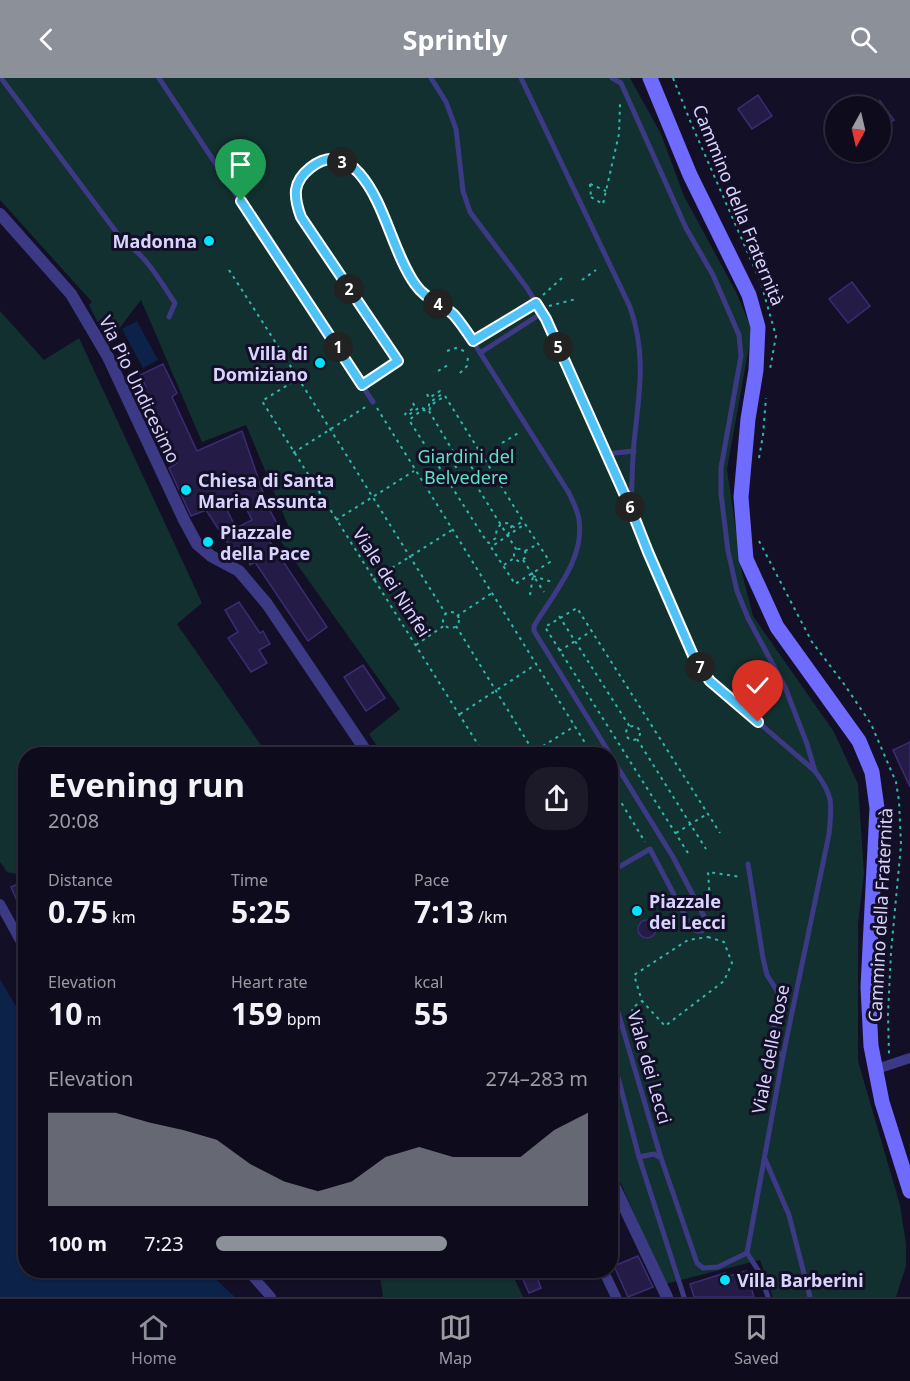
<!DOCTYPE html>
<html lang="en">
<head>
<meta charset="utf-8">
<style>
	:root { --surface:#0e0b1c; --page:#1c1929; --text:#f1f3f6; --muted:#9b9ba3; --line:#2e2b3b; --accent:#8c9099 }
	body { margin:0; font-family:"Noto Sans",sans-serif; background:var(--page); color:var(--text); height:100vh; display:flex; flex-direction:column; font-size:22px; white-space:nowrap }
	* { box-sizing:border-box; margin:0 }
	p { font-size:20px; color:var(--muted) }
	.icon { flex:none; width:33px; height:33px; fill:none; stroke:currentColor; stroke-width:2; stroke-linecap:round; stroke-linejoin:round }
	.map { position:relative; flex:1; overflow:hidden }
	.panel { position:absolute; left:18px; top:669px; width:600px; height:531px; display:flex; flex-direction:column; background:var(--surface); border-radius:24px; box-shadow:0 2px 4px #0004,0 0 0 2px var(--line) }
	.panel>* { flex:none }
	.needle { width:39px; rotate:188deg }
	.fabs { position:absolute; left:825px; top:18px; display:grid; gap:12px }
	.fabs a { display:grid; place-items:center; width:66px; height:66px; border-radius:50%; background:var(--surface); box-shadow:0 2px 4px #0004,0 0 0 2px var(--line); font-size:30px }
	.pin { position:absolute; display:grid; place-items:center; width:51px; height:51px; color:#fff; margin:-62px -26px; border-radius:50% 50% 50% 0; rotate:-45deg; box-shadow:0 0 6px #0007 }
	.pin .icon { rotate:45deg }
	.km { position:absolute; width:30px; height:30px; margin:-15px; border-radius:50%; background:#222; color:#fff; font-size:16px; line-height:30px; text-align:center }
	.round { display:grid; place-items:center; flex:none; width:63px; height:63px; border-radius:24px; background:var(--page) }
	.summary { display:flex; align-items:center; justify-content:space-between; height:102px; padding:0 30px }
	h1 { font-size:33px; font-weight:700; line-height:45px }
	.figures { display:grid; grid-template-columns:repeat(3,1fr); gap:9px; height:102px; padding:6px 30px }
	.figures div { display:grid; align-content:center }
	.figures b { font-size:30px; font-weight:700 }
	.figures small { font-size:16px; font-weight:400 }
	.figures p { font-size:16px }
	.chart { height:168px; padding:12px 30px }
	.chart p { display:flex; justify-content:space-between }
	.chart svg { width:100%; height:108px; margin-top:6px; fill:var(--accent); opacity:.7 }
	ul { padding:0 30px; list-style:none; font-size:20px }
	li { display:grid; grid-template-columns:96px 72px 1fr; align-items:center; height:45px }
	li i { height:15px; border-radius:8px; background:var(--accent) }
	header { display:flex; justify-content:space-between; align-items:center; height:78px; padding:0 30px; background:var(--accent); color:#fff; font-size:27px; font-weight:700 }
	.dock { display:flex; justify-content:space-around; align-items:center; height:84px; border-top:2px solid var(--line); background:var(--surface); font-size:16px; color:var(--muted) }
	.dock a { display:grid; justify-items:center; gap:3px }
	.dock .on { color:var(--accent) }
	.map>svg:first-child { display:block }
	.green { fill:#12302f }
	.water { fill:#0c2248 }
	.building { fill:#241b47; stroke:#3b2d73; stroke-width:1.5; fill-rule:evenodd }
	.lines { fill:none; stroke-linecap:round; stroke-linejoin:round }
	.path { stroke:#2fb8b0; stroke-width:2; stroke-dasharray:3 4.5; stroke-linecap:butt }
	.service { stroke:#3d3a85; stroke-width:5 }
	.minor { stroke:#3d3a85; stroke-width:10 }
	.tertiary { stroke:#3d3a85; stroke-width:12 }
	.secondary { stroke:#6f6bff; stroke-width:15 }
	.route-casing { stroke:#fff; stroke-width:12 }
	.route { stroke:#4fc3f7; stroke-width:8 }
	.poi-dot { fill:#00e5ff; stroke:#130f26; stroke-width:2 }
	.labels { text-anchor:middle; dominant-baseline:central; stroke-width:6; stroke-linejoin:round; paint-order:stroke }
	.street-label { font-size:18px; fill:#d9d4ff; stroke:#130f26 }
	.poi-label { font-size:18px; font-weight:bold; fill:#d9d4ff; stroke:#130f26; text-anchor:start }
	.park-label { font-size:18px; fill:#5fe0c0; stroke:#130f26 }
</style>
</head>
<body>
<header><svg class="icon" aria-label="back" viewBox="0 0 24 24"><path d="M15 5l-7 7 7 7"/></svg>Sprintly<svg class="icon" aria-label="search" viewBox="0 0 24 24"><circle cx="10" cy="10" r="6"/><path d="M15 15l6 6"/></svg></header>
<div class="map">
<svg width="910" height="1219" viewBox="0 0 910 1219">
	<rect width="100%" height="100%" fill="#130f26"/>
	<g class="green">
		<path d="M0 0H630L661 56 684 118 736 214 752 252 727 391 742 495 753 538 834 654 858 706 864 796 858 845V983L900 1127 906 1166V1188L896 1219H773L760 1182 665 1206 611 1083 610 676H382L369 656 400 631 279 461 290 452 246 347 202 364 141 222 108 265 89 227 92 224 0 122Z"/>
		<path d="M0 233 44 282 79 260 202 525 177 546 267 676H26L25 798 7 794 0 784Z"/>
		<path d="M377 1193H511L523 1219H383L380 1198Z"/>
	</g>
	<g class="water">
		<path d="M137 243 158 282 143 290 122 251Z"/>
		<path d="M0 901 25 944 26 1192 207 1193 235 1219H0Z"/>
	</g>
	<g class="building">
		<path d="M758 17 772 38 752 51 738 31Z"/>
		<path d="M880 23 894 42 880 52Z"/>
		<path d="M852 204 870 228 848 245 829 221Z"/>
		<path d="M163 286 177 315 172 319 197 373 242 353 268 429 281 453 268 461 327 549 308 563 255 484 250 487 248 482 240 484 206 432 191 438 169 390 177 385 138 313 146 309 140 297ZM241 420 252 442 236 450 225 428Z"/>
		<path d="M239 524 260 555 263 553 270 566 259 572 267 585 251 594 228 560 238 554 225 532Z"/>
		<path d="M363 587 385 620 366 633 344 599Z"/>
		<path d="M910 664V709L893 672Z"/>
		<path d="M26 803V843L11 809Z"/>
		<circle cx="647" cy="851" r="9"/>
		<path d="M638 1178 653 1209 628 1219 614 1188Z"/>
		<path d="M535 1193 541 1210 529 1215 522 1199Z"/>
		<path d="M746 1193 754 1219H694L690 1206 725 1195 726 1199Z"/>
	</g>
	<g class="lines">
		<g class="path">
			<path d="M673 0 691 45 761 205 776 258 770 291"/>
			<path d="M590 106 606 113"/>
			<path d="M590 106 591 119"/>
			<path d="M591 119 603 126 619 56 620 26"/>
			<path d="M229 192C303 306 374 422 446 536"/>
			<path d="M582 202 596 192"/>
			<path d="M543 217 562 200"/>
			<path d="M549 228 576 221"/>
			<path d="M447 273 456 270 464 273"/>
			<path d="M438 293 448 287"/>
			<path d="M460 295 467 288 468 279"/>
			<path d="M299 300 262 323 484 676"/>
			<path d="M427 316 429 320 440 313 442 316 429 325V331"/>
			<path d="M445 318 523 443 514 449 507 445C497 446 496 452 496 460L489 465 487 464 409 342 422 332 429 333 431 327Z"/>
			<path d="M413 325 415 329 405 336 407 338 420 329 429 333 457 380"/>
			<path d="M377 330 592 676"/>
			<path d="M502 365 520 354"/>
			<path d="M293 375 367 328"/>
			<path d="M463 376 476 396 465 403 452 383Z"/>
			<path d="M759 380 763 357 766 320"/>
			<path d="M469 386 482 377"/>
			<path d="M471 399 516 471 514 475V480L518 483H521L526 479 525 473 522 471H516"/>
			<path d="M446 401 459 393"/>
			<path d="M336 442 414 393"/>
			<path d="M525 446 550 484 515 506 491 469Z"/>
			<path d="M508 457 512 447"/>
			<path d="M759 463 812 564 844 606 871 646 896 704 899 723 901 767 891 874 888 936 889 977"/>
			<path d="M525 473 538 466"/>
			<path d="M523 482 544 514"/>
			<path d="M504 487 514 480"/>
			<path d="M533 498 552 504"/>
			<path d="M373 502 452 452"/>
			<path d="M530 517 533 498"/>
			<circle cx="451" cy="542" r="8"/>
			<path d="M457 538 492 515"/>
			<path d="M559 538 630 649"/>
			<path d="M456 548 535 676"/>
			<path d="M416 567 445 547"/>
			<path d="M559 573 592 553"/>
			<path d="M460 636 535 587"/>
			<circle cx="633" cy="655" r="7"/>
			<path d="M637 661 706 771"/>
			<path d="M530 676 575 648"/>
			<path d="M610 706 645 764"/>
			<path d="M676 755 707 736"/>
			<path d="M688 775 545 549 577 530 720 755"/>
			<path d="M707 826 710 823 708 794 741 799"/>
			<path d="M708 859 724 864 732 885 724 903 665 948 642 923 634 897 688 862Z"/>
			<path d="M629 939 633 937 632 930 642 923"/>
		</g>
		<g class="service">
			<path d="M1 0 123 163C146 177 160 203 175 225L169 239"/>
			<path d="M159 0 373 324"/>
			<path d="M431 0 446 24 456 51 463 113 470 134 527 210 546 241 631 431 648 474 695 582 710 603 815 693C834 719 832 725 829 756L783 978 747 1175 760 1195 768 1219"/>
			<path d="M521 0 630 229C647 278 639 315 634 365 632 386 632 408 631 429"/>
			<path d="M612 0 621 5 686 150 713 197 739 257 741 278 721 390V416L728 473 737 513 748 540 785 609 807 666 815 693"/>
			<path d="M473 263 536 225"/>
			<path d="M480 275 542 235"/>
			<path d="M362 307 398 283 301 139C297 127 293 111 300 100 305 92 315 88 323 84 366 62 397 181 414 205 424 220 440 225 453 237 458 242 463 249 467 254L569 415C573 424 578 433 579 442 585 481 553 516 534 548V553L610 676"/>
			<path d="M606 376 634 373"/>
			<path d="M610 677 673 779 707 844 702 853H697L691 849 650 771 612 793 610 797"/>
			<path d="M748 786 763 880 767 897 779 916V927L772 960 773 971 783 978"/>
			<path d="M610 907 661 1080"/>
			<path d="M610 969 639 1079 684 1219"/>
			<path d="M639 1079 654 1076 661 1080 697 1185 703 1190 718 1189 747 1175"/>
			<path d="M765 1081 789 1137 810 1219"/>
		</g>
		<g class="minor">
			<path d="M0 826 26 873"/>
			<path d="M874 992 910 980"/>
			<path d="M247 1192 271 1219"/>
			<path d="M603 1192 616 1219"/>
		</g>
		<g class="tertiary">
			<path d="M0 136 71 216 108 279 184 442 197 466 211 478 239 493 267 526 368 676"/>
			<path d="M610 1099 667 1219"/>
		</g>
		<path class="secondary" d="M650 0 690 97 749 217 758 249 756 292 748 341 741 419 746 481 777 549 859 663 872 694 877 730 868 909 871 968 882 1024 910 1113"/>
	</g>
	<g class="lines">
		<g class="route-casing">
			<path id="route" d="M241 123 362 307 398 283 301 139C298 131 295 122 296 112 298 96 319 79 336 81 344 83 354 89 359 95 385 124 393 175 415 206 425 221 441 225 454 237 461 245 467 254 473 263L536 225 546 241 631 431 648 474 695 582 710 603 758 644"/>
		</g>
		<use href="#route" class="route"/>
	</g>
	<g class="poi-dot">
		<circle cx="209" cy="163" r="6"/>
		<circle cx="320" cy="285" r="6"/>
		<circle cx="186" cy="412" r="6"/>
		<circle cx="208" cy="464" r="6"/>
		<circle cx="637" cy="833" r="6"/>
		<circle cx="725" cy="1202" r="6"/>
	</g>
	<g class="labels">
		<g class="street-label">
			<text transform="translate(739 127) rotate(68)">Cammino della Fraternità</text>
			<text transform="translate(140 311) rotate(64)">Via Pio Undicesimo</text>
			<text transform="translate(392 504) rotate(57)">Viale dei Ninfei</text>
			<text transform="translate(880 837) rotate(-87)">Cammino della Fraternità</text>
			<text transform="translate(770 971) rotate(-79)">Viale delle Rose</text>
			<text transform="translate(650 989) rotate(74)">Viale dei Lecci</text>
		</g>
		<g class="poi-label">
			<text x="197" y="163" text-anchor="end">Madonna</text>
			<text x="308" y="275" text-anchor="end">Villa di<tspan x="308" dy="21">Domiziano</tspan></text>
			<text x="198" y="402">Chiesa di Santa<tspan x="198" dy="21">Maria Assunta</tspan></text>
			<text x="220" y="454">Piazzale<tspan x="220" dy="21">della Pace</tspan></text>
			<text x="649" y="823">Piazzale<tspan x="649" dy="21">dei Lecci</tspan></text>
			<text x="737" y="1202">Villa Barberini</text>
		</g>
		<g class="park-label">
			<text x="466" y="378">Giardini del<tspan x="466" dy="21">Belvedere</tspan></text>
		</g>
	</g>
</svg>
<div class="fabs">
<a><svg class="needle" viewBox="-14 -14 28 28"><path d="M0-13l5 13h-10z" fill="#e53935"/><path d="M0 13l5-13h-10z" fill="#9b9ba3"/></svg></a>
</div>
<div class="pin" style="left:241px;top:123px;background:#1e9e55"><svg class="icon" aria-label="arrive" viewBox="0 0 24 24"><path d="M6 21V4h12l-3 4 3 4H6"/></svg></div>
<div class="pin" style="left:758px;top:644px;background:#d93025"><svg class="icon" aria-label="check" viewBox="0 0 24 24"><path d="M5 12l5 5 9-10"/></svg></div>
<b class="km" style="left:338px;top:269px">1</b>
<b class="km" style="left:349px;top:211px">2</b>
<b class="km" style="left:342px;top:84px">3</b>
<b class="km" style="left:438px;top:226px">4</b>
<b class="km" style="left:558px;top:269px">5</b>
<b class="km" style="left:630px;top:429px">6</b>
<b class="km" style="left:700px;top:589px">7</b>
<section class="panel">
<div class="summary"><div><h1>Evening run</h1><p>20:08</p></div><a class="round"><svg class="icon" aria-label="share" viewBox="0 0 24 24"><path d="M12 15V3M7 8l5-5 5 5M5 13v7h14v-7"/></svg></a></div>
<div class="figures">
<div><p>Distance</p><b>0.75<small> km</small></b></div>
<div><p>Time</p><b>5:25</b></div>
<div><p>Pace</p><b>7:13<small> /km</small></b></div>
</div>
<div class="figures">
<div><p>Elevation</p><b>10<small> m</small></b></div>
<div><p>Heart rate</p><b>159<small> bpm</small></b></div>
<div><p>kcal</p><b>55</b></div>
</div>
<div class="chart"><p><span>Elevation</span>274–283 m</p>
<svg viewBox="0 0 160 44" preserveAspectRatio="none"><path d="M0 44V6L10 6L20 6L30 10L40 13L50 17L60 27L70 34L80 38L90 34L100 24L110 20L120 24L130 24L140 24L150 13L160 6V44z"/></svg>
</div>
<ul>
<li><b>100 m</b>7:23<i style="width:62%"></i></li>
</ul>
</section>
</div>
<nav class="dock">
<a class="on"><svg class="icon" aria-label="home" viewBox="0 0 24 24"><path d="M3 11l9-7 9 7M6 9v11h12V9"/></svg>Home</a>
<a><svg class="icon" aria-label="map" viewBox="0 0 24 24"><path d="M3 6l6-2 6 2 6-2v14l-6 2-6-2-6 2zM9 4v14M15 6v14"/></svg>Map</a>
<a><svg class="icon" aria-label="saved" viewBox="0 0 24 24"><path d="M7 4h10v16l-5-4-5 4z"/></svg>Saved</a>
</nav>
</body>
</html>
